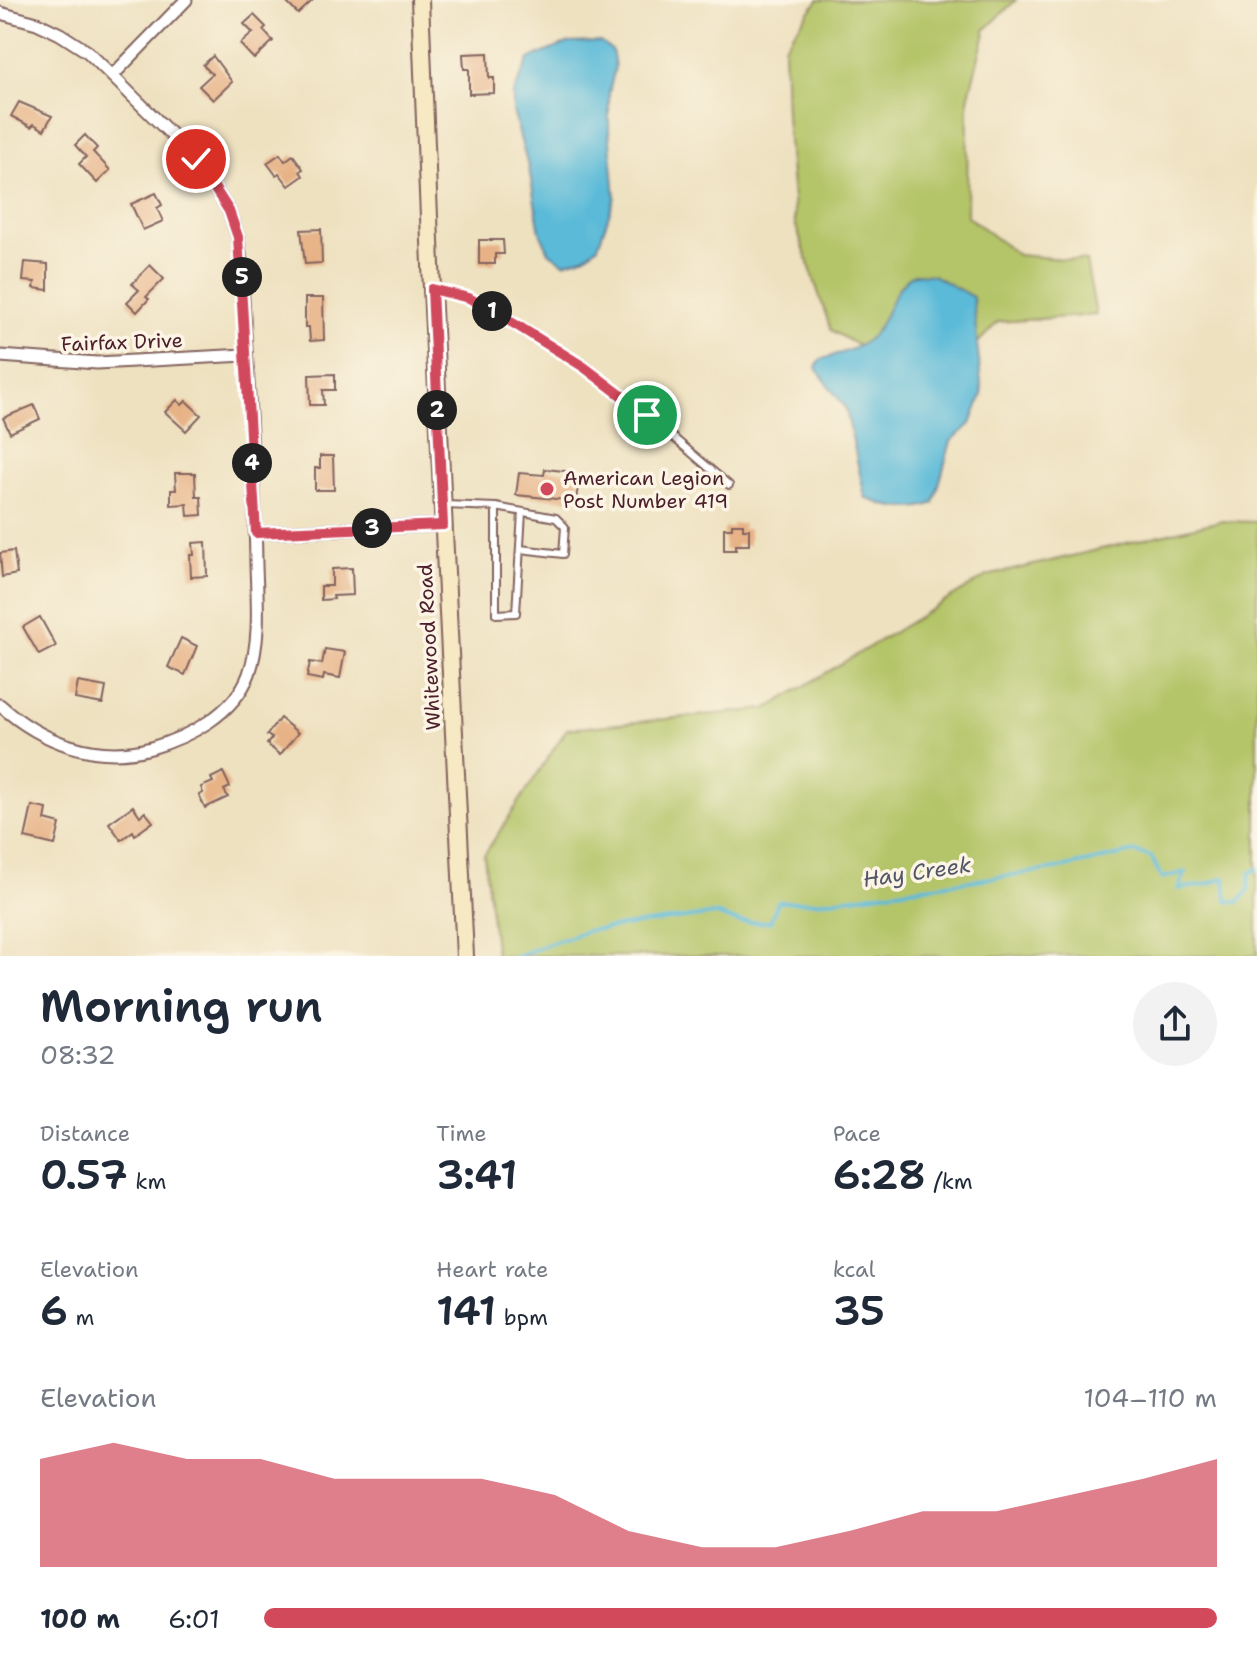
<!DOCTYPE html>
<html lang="en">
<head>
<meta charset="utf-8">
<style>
	:root { --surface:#fff; --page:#f2f2f3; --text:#1f2937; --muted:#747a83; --accent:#d1495b }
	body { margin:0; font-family:"Shantell Sans",sans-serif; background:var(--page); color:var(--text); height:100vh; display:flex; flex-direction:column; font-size:30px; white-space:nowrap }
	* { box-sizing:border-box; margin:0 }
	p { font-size:26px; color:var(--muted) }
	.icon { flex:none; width:44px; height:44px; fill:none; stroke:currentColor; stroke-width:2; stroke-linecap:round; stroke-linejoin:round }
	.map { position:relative; height:956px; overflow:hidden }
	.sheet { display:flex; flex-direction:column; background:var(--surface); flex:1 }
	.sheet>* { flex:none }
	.pin { position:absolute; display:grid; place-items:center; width:68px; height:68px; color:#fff; margin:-34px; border:4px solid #fff; border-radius:50%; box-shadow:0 2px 8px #0007 }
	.km { position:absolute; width:40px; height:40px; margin:-20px; border-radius:50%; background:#222; color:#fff; font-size:22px; line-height:40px; text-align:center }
	.round { display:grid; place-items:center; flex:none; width:84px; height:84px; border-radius:42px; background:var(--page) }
	.headline { display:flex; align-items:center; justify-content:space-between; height:136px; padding:0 40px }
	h1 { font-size:44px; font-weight:600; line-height:60px }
	.figures { display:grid; grid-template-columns:repeat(3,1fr); gap:12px; height:136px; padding:8px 40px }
	.figures div { display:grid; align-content:center }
	.figures b { font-size:40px; font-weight:600 }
	.figures small { font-size:22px; font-weight:400 }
	.figures p { font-size:22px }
	.chart { height:224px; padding:16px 40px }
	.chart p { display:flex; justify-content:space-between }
	.chart svg { width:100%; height:144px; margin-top:8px; fill:var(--accent); opacity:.7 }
	ul { padding:0 40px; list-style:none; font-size:26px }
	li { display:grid; grid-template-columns:128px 96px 1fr; align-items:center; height:60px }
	li i { height:20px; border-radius:10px; background:var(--accent) }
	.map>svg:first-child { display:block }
	.green { fill:#b4c467; stroke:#7f7249; stroke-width:2 }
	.water { fill:#5abad8; stroke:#526c82; stroke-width:2 }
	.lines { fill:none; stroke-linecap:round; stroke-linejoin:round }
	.stream { stroke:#5abad8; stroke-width:4 }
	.building { fill:#e7b286 }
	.lane-casing { stroke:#83635f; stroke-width:10 }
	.street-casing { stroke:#83635f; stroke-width:15 }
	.secondary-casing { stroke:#83635f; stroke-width:20 }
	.lane { stroke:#fff; stroke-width:6 }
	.street { stroke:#fff; stroke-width:11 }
	.secondary { stroke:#f6e9c3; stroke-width:16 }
	.route-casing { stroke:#fff; stroke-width:16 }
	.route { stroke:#d1495b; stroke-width:10 }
	.poi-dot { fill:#d1495b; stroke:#fcf5e5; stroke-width:3 }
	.labels { text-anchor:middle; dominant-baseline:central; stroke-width:7; stroke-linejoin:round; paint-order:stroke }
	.street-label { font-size:20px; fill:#4a1f2b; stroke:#fcf5e5 }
	.poi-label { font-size:20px; fill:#4a1f2b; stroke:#fcf5e5; text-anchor:start }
	.water-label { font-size:22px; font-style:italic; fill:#505568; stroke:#fcf5e5 }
</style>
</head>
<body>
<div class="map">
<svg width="1257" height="956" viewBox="0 0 1257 956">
	<rect width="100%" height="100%" fill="#fcf5e5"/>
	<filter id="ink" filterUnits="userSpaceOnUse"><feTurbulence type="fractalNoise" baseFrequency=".0125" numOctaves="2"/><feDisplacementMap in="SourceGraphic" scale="16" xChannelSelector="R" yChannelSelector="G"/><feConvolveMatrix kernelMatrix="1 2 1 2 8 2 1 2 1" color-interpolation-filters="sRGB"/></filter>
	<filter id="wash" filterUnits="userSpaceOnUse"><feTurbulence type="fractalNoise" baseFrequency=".006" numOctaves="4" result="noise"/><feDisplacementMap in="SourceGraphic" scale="32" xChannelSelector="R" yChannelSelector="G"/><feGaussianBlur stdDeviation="1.8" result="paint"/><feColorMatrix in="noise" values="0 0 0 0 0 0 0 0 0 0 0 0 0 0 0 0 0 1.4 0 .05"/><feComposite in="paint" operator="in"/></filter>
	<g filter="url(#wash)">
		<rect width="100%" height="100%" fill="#eee1c0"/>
		<g class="green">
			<path d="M818 0H1016L986 29 968 99 967 216 1018 255 1086 261 1096 315 998 322 933 389 831 330 795 223 786 117 784 46Z"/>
			<path d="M1220 521 1257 522V956H496L484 855 567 729 766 709 987 576Z"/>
		</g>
		<g class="water">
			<path d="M600 42 612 50 615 67 609 93V129L615 197 598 246 586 256 564 263 549 252 540 232 530 174 513 111V95L529 59 568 43Z"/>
			<path d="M914 274 933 275 973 297 982 395 971 424 951 441 934 503C913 512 885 508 865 497L846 409 816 368 820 360C838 353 864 349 876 331 890 312 892 286 914 274Z"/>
		</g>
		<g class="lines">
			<path class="stream" d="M516 956 586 931 715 914 739 922H770L778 902H816L1056 869 1135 852 1151 857 1162 878 1186 872 1178 889 1204 885 1225 878 1227 901 1239 902 1248 891 1250 873 1257 869"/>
		</g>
		<g id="blocks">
			<g class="building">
				<path d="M284 0H313L298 14Z"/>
				<path d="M254 15 266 27 263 30 273 41 254 59 240 44 253 33 244 24Z"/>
				<path d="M488 53 489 78H494V93L469 94V69H464L463 54Z"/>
				<path d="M213 56 232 82 213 100 199 86 212 74 203 65Z"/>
				<path d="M19 102 52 116 44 130 34 124 31 127 11 116Z"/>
				<path d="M85 135 97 148 93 152 110 170 97 183 79 164 86 157 75 145Z"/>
				<path d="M280 154 285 161 293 155 303 169 300 171 303 176 289 186 279 173 276 175 267 163Z"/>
				<path d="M156 193 162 205 157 208 163 221 143 230 131 204Z"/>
				<path d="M321 229 322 263 305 264 301 230Z"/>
				<path d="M479 240H503L504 254H495V264H479Z"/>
				<path d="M25 262 48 264V290L34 288 35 282 23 281Z"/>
				<path d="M150 265 164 279 146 297 149 299 137 312 127 302 139 290 132 284Z"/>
				<path d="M305 298H323L324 340 310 341 309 327H305Z"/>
				<path d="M335 374V390H323L324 405H310L309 375Z"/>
				<path d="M177 400 182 405 186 401 201 415 186 431 165 412Z"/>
				<path d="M34 405 40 419 10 433 3 418Z"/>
				<path d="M320 456H333L334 490H315V468H320Z"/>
				<path d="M545 469 573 472 572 477 579 478 576 501 516 495 519 473 544 475Z"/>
				<path d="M175 473H195L196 497H201L202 515 188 516 187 504 171 505V490H176Z"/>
				<path d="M732 524H743V529H749V545H736V550H724V528H732Z"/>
				<path d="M206 542 207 576 191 577 190 555H194L193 543Z"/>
				<path d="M14 551 17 574 2 577 0 553Z"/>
				<path d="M352 568 353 595 333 596 334 599 321 600V586H332V569Z"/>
				<path d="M40 617 56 646 39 655 23 627Z"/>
				<path d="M181 638 197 646 185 675 168 667Z"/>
				<path d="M325 649 345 652 340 678 324 675 323 680 307 677 310 662 322 664Z"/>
				<path d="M78 682 106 687 103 704 75 699Z"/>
				<path d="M280 718 298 733 280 755 267 744 272 738 267 735Z"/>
				<path d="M223 772 230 787 224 790 228 797 205 808 199 795 203 793 201 787 213 782 211 778Z"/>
				<path d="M32 806 47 809 45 820 60 824 55 845 25 838Z"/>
				<path d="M133 806 140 816 145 812 153 822 135 835 133 831 121 840 109 823Z"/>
			</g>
		</g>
	</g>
	<g filter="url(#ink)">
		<use href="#blocks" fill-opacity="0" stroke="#83635f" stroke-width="2"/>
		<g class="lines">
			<g class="lane-casing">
				<g id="lane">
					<path d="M435 290 469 298 584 367 647 415 729 485"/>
					<path d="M445 505 496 507 556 518 565 527 563 554 520 549"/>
					<path d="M496 507V614L516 613 522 512"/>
				</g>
			</g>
			<g class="street-casing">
				<g id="street">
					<path d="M0 13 37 23 60 34 88 52 196 159 229 211 238 237 241 262C246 363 255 464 256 565 257 600 261 640 249 674 234 714 189 737 151 748 96 763 41 742 0 705"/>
					<path d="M113 75 186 0"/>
					<path d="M0 356 97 363 245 355"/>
					<path d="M256 533 443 525"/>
				</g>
			</g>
			<g class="secondary-casing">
				<path id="secondary" d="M420 0 432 289 465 956"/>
			</g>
			<use href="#lane" class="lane"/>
			<use href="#street" class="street"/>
			<use href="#secondary" class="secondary"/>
		</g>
	</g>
	<g class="lines" filter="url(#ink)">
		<g class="route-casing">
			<path id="route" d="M196 159 229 211 238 237 256 533 443 525 432 289 469 298 518 326 584 367 647 415"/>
		</g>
		<use href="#route" class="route"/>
	</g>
	<circle class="poi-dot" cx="547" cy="489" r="8"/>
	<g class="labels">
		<g class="street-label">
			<text transform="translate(122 342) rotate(-2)">Fairfax Drive</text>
			<text transform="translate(429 647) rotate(-93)">Whitewood Road</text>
		</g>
		<g class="poi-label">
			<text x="563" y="478">American Legion<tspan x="563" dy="23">Post Number 419</tspan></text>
		</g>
		<g class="water-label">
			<text transform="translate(917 872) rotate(-8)">Hay Creek</text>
		</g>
	</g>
</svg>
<div class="pin" style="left:647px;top:415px;background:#1e9e55"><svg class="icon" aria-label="arrive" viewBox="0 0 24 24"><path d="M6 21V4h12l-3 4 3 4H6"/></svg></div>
<div class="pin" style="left:196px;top:159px;background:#d93025"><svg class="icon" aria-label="check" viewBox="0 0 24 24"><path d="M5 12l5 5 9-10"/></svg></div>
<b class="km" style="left:492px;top:311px">1</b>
<b class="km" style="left:437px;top:410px">2</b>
<b class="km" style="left:372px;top:528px">3</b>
<b class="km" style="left:252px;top:463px">4</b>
<b class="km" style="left:242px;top:277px">5</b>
</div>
<section class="sheet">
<div class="headline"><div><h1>Morning run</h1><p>08:32</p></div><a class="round"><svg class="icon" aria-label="share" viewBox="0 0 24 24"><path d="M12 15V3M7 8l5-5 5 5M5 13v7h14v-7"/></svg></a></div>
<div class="figures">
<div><p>Distance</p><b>0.57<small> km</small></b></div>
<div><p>Time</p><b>3:41</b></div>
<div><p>Pace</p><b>6:28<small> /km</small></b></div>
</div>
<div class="figures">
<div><p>Elevation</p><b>6<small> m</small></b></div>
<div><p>Heart rate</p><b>141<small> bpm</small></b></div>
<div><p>kcal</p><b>35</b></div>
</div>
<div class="chart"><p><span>Elevation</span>104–110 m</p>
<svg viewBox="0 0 160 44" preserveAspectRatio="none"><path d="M0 44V11L10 6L20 11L30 11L40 17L50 17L60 17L70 22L80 33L90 38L100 38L110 33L120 27L130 27L140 22L150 17L160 11V44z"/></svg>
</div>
<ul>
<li><b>100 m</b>6:01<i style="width:100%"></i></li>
</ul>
</section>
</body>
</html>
